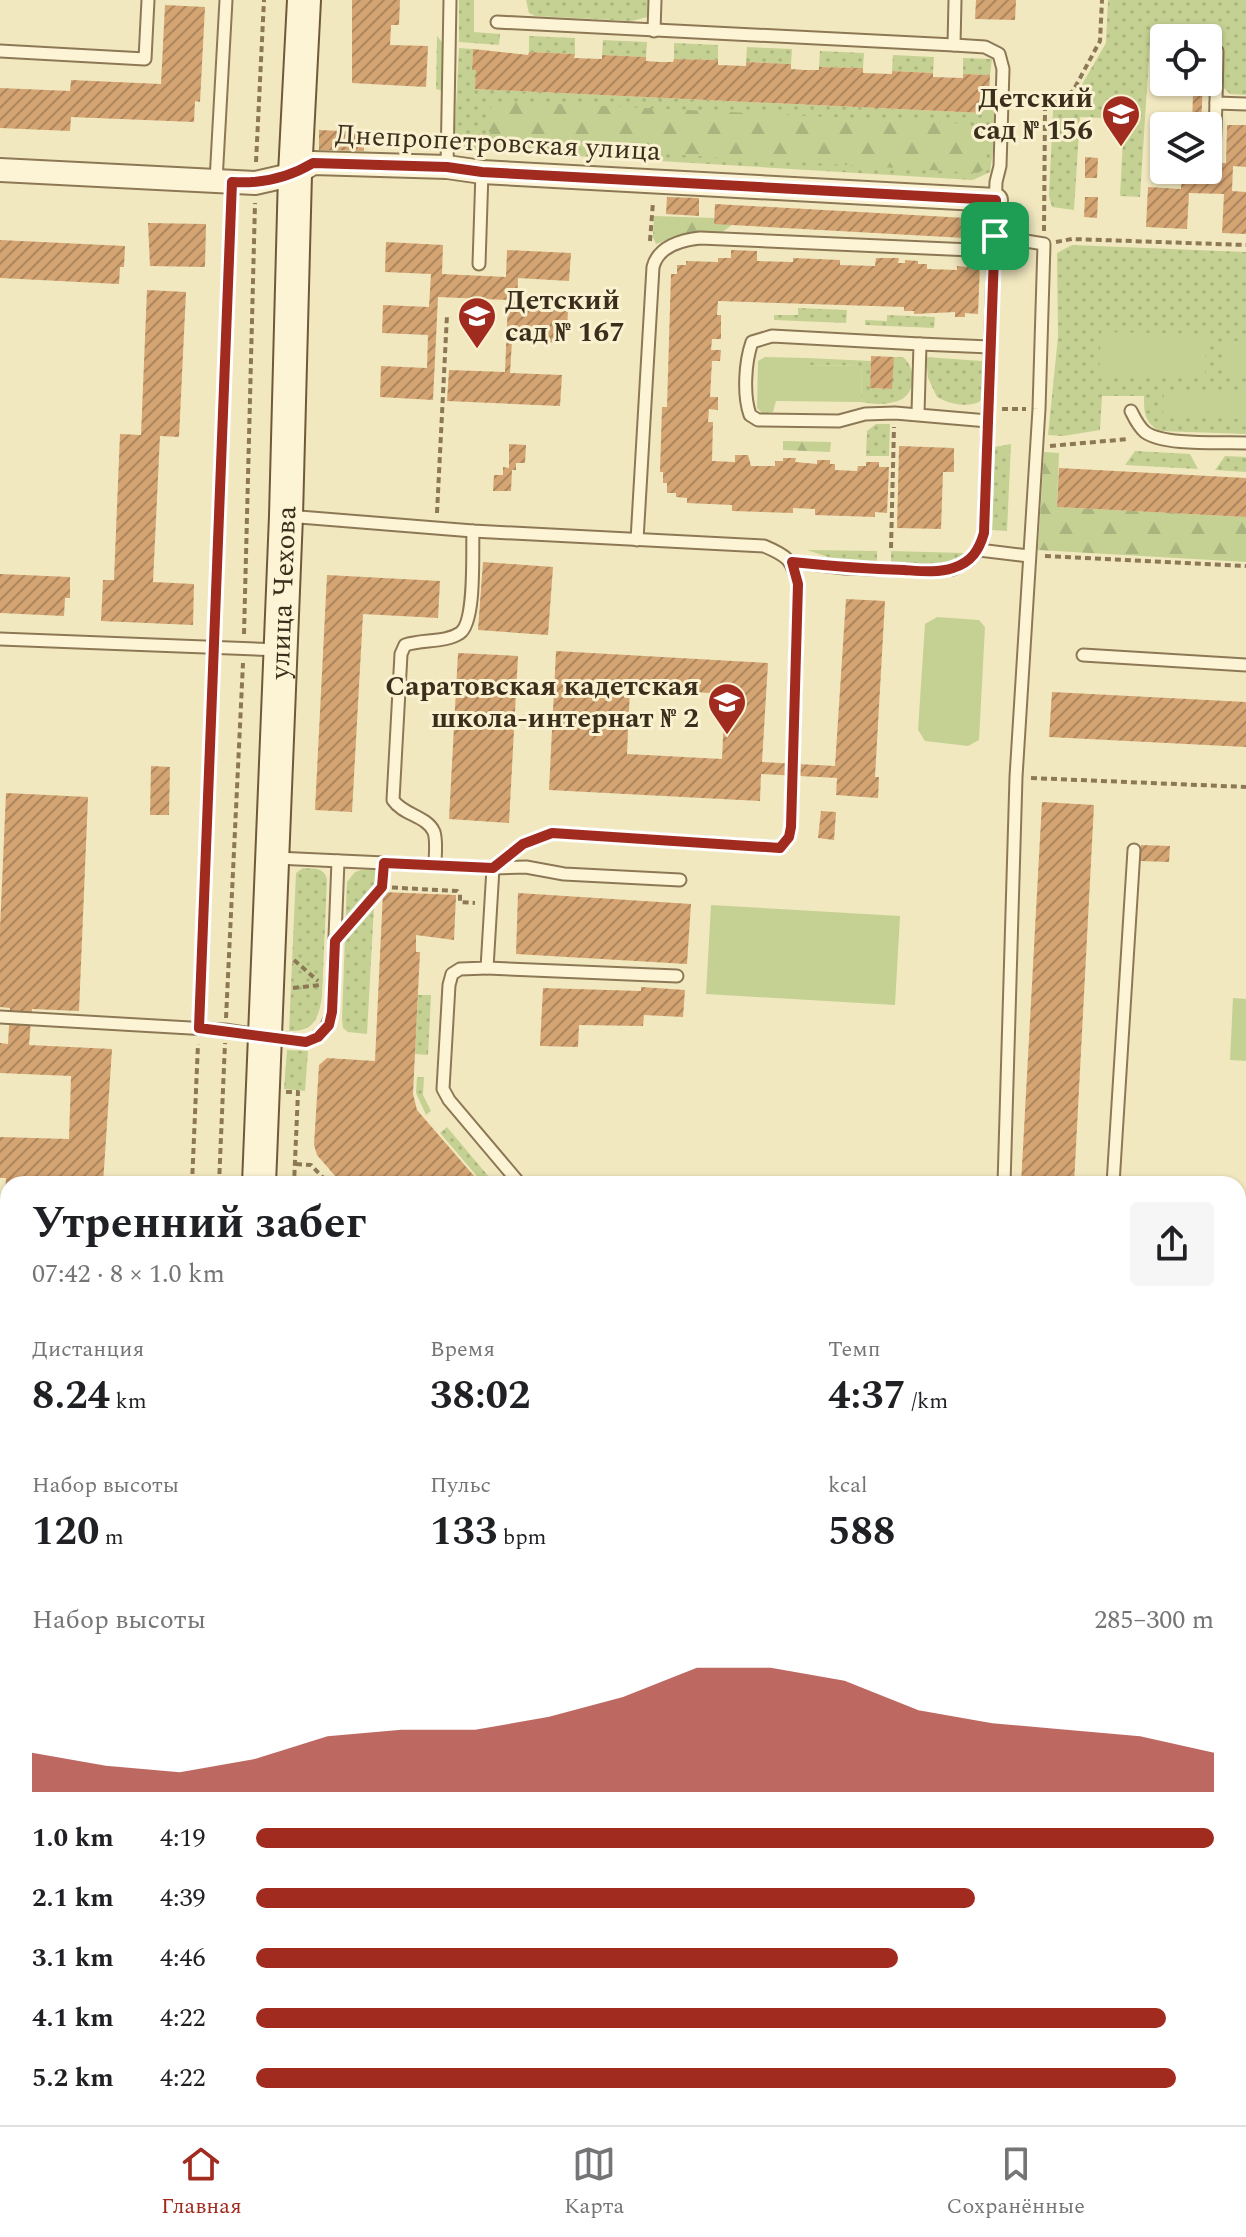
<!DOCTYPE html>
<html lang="ru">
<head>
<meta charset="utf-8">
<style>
	:root { --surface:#fff; --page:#f6f6f6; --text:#202124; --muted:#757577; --line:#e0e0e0; --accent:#a22b20 }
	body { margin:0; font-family:Spectral,serif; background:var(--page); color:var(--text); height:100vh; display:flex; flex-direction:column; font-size:30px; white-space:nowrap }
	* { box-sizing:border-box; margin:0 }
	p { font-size:26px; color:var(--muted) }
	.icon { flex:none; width:44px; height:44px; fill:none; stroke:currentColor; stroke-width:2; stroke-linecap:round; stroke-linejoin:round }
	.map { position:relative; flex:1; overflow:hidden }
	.details { position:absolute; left:0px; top:1176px; width:1246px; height:950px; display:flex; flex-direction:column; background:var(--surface); border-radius:24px 24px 0 0; box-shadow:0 2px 6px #0004 }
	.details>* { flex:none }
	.buttons { position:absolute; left:1150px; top:24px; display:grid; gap:16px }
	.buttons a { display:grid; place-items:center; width:72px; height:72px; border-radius:8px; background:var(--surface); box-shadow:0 2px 6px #0004; font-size:40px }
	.pin { position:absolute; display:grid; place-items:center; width:68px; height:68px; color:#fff; margin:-34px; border-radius:16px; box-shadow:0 4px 12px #0006 }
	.round { display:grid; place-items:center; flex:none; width:84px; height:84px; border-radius:8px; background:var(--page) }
	.summary { display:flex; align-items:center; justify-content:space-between; height:136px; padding:0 32px }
	h1 { font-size:44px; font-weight:700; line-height:60px }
	.figures { display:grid; grid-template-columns:repeat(3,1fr); gap:12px; height:136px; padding:8px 32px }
	.figures div { display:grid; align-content:center }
	.figures b { font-size:40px; font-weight:700 }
	.figures small { font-size:22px; font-weight:400 }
	.figures p { font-size:22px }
	.chart { height:224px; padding:16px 32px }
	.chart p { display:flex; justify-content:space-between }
	.chart svg { width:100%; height:144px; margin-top:8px; fill:var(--accent); opacity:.7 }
	ul { padding:0 32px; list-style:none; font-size:26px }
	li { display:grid; grid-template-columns:128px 96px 1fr; align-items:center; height:60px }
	li i { height:20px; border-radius:10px; background:var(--accent) }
	.tabs { display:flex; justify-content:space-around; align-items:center; height:112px; border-top:2px solid var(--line); background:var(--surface); font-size:22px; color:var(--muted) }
	.tabs a { display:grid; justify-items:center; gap:4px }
	.tabs .current { color:var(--accent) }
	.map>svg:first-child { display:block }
	.grass { fill:url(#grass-dots) }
	.forest { fill:url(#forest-firs) }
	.park { fill:#c5d193 }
	.building { fill:url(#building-hatch); fill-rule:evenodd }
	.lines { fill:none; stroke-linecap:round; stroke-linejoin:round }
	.lane-casing { stroke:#8d7856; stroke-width:15 }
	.street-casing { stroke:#8d7856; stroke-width:26 }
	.secondary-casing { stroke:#6f5939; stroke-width:36 }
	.path { stroke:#8d7856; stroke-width:4; stroke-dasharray:6 4; stroke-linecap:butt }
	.lane { stroke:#fcf4d4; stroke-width:11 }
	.street { stroke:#fcf4d4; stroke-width:22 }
	.secondary { stroke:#fcf4d4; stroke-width:32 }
	.tram { stroke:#3b2e1c; stroke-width:2 }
	.route-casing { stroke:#fff; stroke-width:16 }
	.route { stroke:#a22b20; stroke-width:10 }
	.labels { text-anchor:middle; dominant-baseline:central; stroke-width:6; stroke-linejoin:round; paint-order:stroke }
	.poi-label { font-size:28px; font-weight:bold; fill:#3b2e1c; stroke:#f9f1d0; text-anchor:end }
	.street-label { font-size:28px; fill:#3b2e1c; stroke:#f9f1d0 }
</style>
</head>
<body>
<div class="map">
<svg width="1246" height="2125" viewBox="0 0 1246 2125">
	<defs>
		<pattern id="grass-dots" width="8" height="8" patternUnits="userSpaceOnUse" patternTransform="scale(2)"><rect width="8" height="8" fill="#c5d193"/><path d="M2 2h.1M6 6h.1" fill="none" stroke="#aab47e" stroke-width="1.8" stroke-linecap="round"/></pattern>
		<pattern id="forest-firs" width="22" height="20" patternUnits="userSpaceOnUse" patternTransform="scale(2)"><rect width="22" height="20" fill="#c5d193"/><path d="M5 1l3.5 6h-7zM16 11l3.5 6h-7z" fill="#aab47e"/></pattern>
		<pattern id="building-hatch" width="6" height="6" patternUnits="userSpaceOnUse" patternTransform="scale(2)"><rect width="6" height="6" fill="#d4a472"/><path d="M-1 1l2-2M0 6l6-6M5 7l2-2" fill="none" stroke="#ad865d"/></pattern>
	</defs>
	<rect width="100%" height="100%" fill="#f2e8c0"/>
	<g class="grass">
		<path d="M459 0H474V32L500 34 499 45 459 42Z"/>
		<path d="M526 0H650L647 17 632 21 535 16 529 13Z"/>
		<path d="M1108 0H1246V95L1230 94 1223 87V45L1208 44V38H1164V41H1150L1140 197 1120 196 1124 119 1080 117 1074 210 1052 207 1049 196 1053 110 1077 93 1106 43Z"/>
		<path d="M437 36 445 46 443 91 436 89Z"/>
		<path d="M529 36 575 38V54L529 52Z"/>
		<path d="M603 40 647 42 646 57 602 55Z"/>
		<path d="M674 43 718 45V60L674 59Z"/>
		<path d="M747 47 792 49 791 64 746 62Z"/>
		<path d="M459 48 473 49 472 69 476 70V89L983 113 984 95 996 96 994 145 990 172 973 180 460 149 454 146Z"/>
		<path d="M820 51 864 53 863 68 819 67Z"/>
		<path d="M893 55 934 57 933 73 892 71Z"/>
		<path d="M963 58 992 59 990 75 963 74Z"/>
		<path d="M1072 245 1246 252V434L1159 431C1144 421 1144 413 1144 396H1102L1100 430 1063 436 1048 435 1058 337 1057 253Z"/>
		<path d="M798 308 847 310 846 323 774 320V315H798Z"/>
		<path d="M887 315 935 317 934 328 865 325V320L887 321Z"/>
		<path d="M894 357H903C918 370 916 398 894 402 884 405 871 404 861 402L862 366 807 365V358L871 361 870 388 891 389Z"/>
		<path d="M926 357 982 361V400C970 409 949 404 937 397L928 378Z"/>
		<path d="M876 424H890L889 456H866L867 431Z"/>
		<path d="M1011 444 1007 531 992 530 995 447Z"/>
		<path d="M1135 451 1190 454 1198 469 1125 465Z"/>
		<path d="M1225 456 1246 457V472L1215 470Z"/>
		<path d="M807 550 877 551V564L840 561Z"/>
		<path d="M891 551 965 553C944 570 916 565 891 564Z"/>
		<path d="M303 868C314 869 325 867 327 880L322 996C319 1018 314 1032 289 1031L296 873Z"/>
		<path d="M361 870H376L367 1034 348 1032 343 1028 342 1019 347 882 355 872Z"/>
		<path d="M418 995H431L428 1055 415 1054Z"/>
		<path d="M287 1050 308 1051 305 1091 284 1089Z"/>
		<path d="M417 1077H424L423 1095 431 1111 426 1115 416 1093Z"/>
		<path d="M447 1127 489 1177 482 1182 440 1133Z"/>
		<path d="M0 1325 8 1326V1368H0Z"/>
		<path d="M0 1401 8 1402V1540L0 1536Z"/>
		<rect x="1238" y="1465" width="8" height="43"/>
		<path d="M1238 1812 1246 1813 1242 1851 1246 1852V1888H1238Z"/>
		<path d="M1238 2051 1246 2052V2125H1161L1147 2118H1238Z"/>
		<path d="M521 2118H566L568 2125H521Z"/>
		<path d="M604 2118H686L685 2125H608Z"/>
		<path d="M909 2118H1003L1002 2125H910Z"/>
	</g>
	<g class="forest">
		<path d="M503 101 970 124 988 142 985 169 978 173 503 144C486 135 483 123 492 106Z"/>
		<path d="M654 216 715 218 732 225 717 236 687 233 656 244 653 237Z"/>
		<path d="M783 441 831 442 830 452 783 450Z"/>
		<path d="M1044 452 1059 453 1057 507 1246 517V562L1038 550Z"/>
		<path d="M1238 1342 1246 1343V1428H1238Z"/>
	</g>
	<g class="park">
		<path d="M1101 332 1206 334 1205 378 1099 376Z"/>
		<rect x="1226" y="341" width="20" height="33"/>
		<path d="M765 357 807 358V365L862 366 861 402 776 401 773 412 763 414 757 408 758 361Z"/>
		<path d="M1164 390 1246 393V419L1163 416Z"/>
		<path d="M937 617 979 620 985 627 979 740 968 746 925 741 918 730 925 624Z"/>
		<path d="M711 905 900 916 895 1005 706 994Z"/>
		<path d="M1233 998 1246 999V1061L1230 1060Z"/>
		<rect x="369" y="2118" width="51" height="7"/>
		<rect x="731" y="2118" width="116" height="7"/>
	</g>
	<g class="building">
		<path d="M352 0H400L399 25H391L390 45 428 46 426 87 352 83Z"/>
		<path d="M976 0H1016L1015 20 975 19Z"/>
		<path d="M165 5 205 7 200 102 195 101 194 122 71 117 70 131 0 128V88L70 91 71 80 161 84Z"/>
		<path d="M473 49 528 55 529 52 575 54 574 58 602 59V55L646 57V61L660 62H673L674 59 718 60V65L746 66V62L791 64V69L804 70H819V67L863 68V73L892 74V71L933 73V77L963 78V74L990 75 989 95H984L983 113 475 89 476 70H472Z"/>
		<path d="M1172 82H1203L1201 126H1192L1193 94 1171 93Z"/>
		<path d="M1155 123 1175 124V126H1164V164L1153 163Z"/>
		<path d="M1227 125H1246V167L1233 166 1232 191 1246 192V234L1222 233 1224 194 1189 193 1187 229 1146 227 1148 187 1181 189 1182 170H1208V163H1226Z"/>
		<path d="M319 130 364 132V151L319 150Z"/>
		<path d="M1085 157 1098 158 1097 178H1085Z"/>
		<path d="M667 197 699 198V216L666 214Z"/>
		<path d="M1085 197H1098L1097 218 1084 217Z"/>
		<path d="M715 204 984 219 983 239 714 224Z"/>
		<path d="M148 223 206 224 205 267 150 266Z"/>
		<path d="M0 240 125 246 124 267H120L119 284 0 278Z"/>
		<path d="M386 242 443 245 442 274 506 277 507 250 571 253 569 281 518 278 517 308 568 311 566 343 512 341 510 373 562 375 560 406 447 401 449 370 505 372 508 300 438 297 433 400 380 397 381 366 427 368 428 335 382 333 383 305 429 307 431 274 385 272Z"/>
		<path d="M731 250 757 251V261L793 262V258L840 260V265L875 266 876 258H899L898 263H905V260L918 261V264H927V269L957 270V266L967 267V263L980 264 978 314 965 313V317H955V312L914 314V311H904V307L718 301 717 315H721V339H712L711 350H721L720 361H712L710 397H718V410L709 409 708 422H713L712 461 735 462V455H748L751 466H775V461H783V458H796L795 462 817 464V460H830V464H835V470L857 471 858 466H866V462H879V467H889L887 513 875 512V517L815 515V509L793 508V513L732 511V505L687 503V498L676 497V493H667V483H663V472H660L662 407H667L671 274H677V265H686V261L718 262V258H731Z"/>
		<path d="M147 290 186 292 179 437 160 436 153 582 194 584 193 625 101 621 103 580H114L120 434 141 435Z"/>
		<path d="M871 356 894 357 892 389 870 388Z"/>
		<path d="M509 444 526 445 525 463H516V470H512L511 491H493L494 475H503V467L509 468Z"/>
		<path d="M899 446 954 448V472H943L941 529 897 528Z"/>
		<path d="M1059 468 1246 478V517L1057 507Z"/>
		<path d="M483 562 553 567 548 635 478 630Z"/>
		<path d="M0 574 70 577V598H65L64 616 0 613Z"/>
		<path d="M327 575 440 581 438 618 363 614 352 812 315 810Z"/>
		<path d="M846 599 885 601 875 777H879L878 798 836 795 837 778 761 774 760 801 549 790 556 651 768 663 762 762 835 766ZM630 688 725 694 722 759 627 754Z"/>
		<path d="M458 653 518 656 509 823 449 819Z"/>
		<path d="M1052 692 1246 702V747L1049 737Z"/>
		<path d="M151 766 170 767 169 815H150Z"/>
		<path d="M6 793 88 797 79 1011 32 1009 29 1045 112 1049 103 1184 40 1182V1184H8V1213H4L6 1178H0V1137L69 1139 71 1076 0 1073V1043L8 1044 10 1008 0 1007V929Z"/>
		<path d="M1042 802 1094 805 1074 1184H1021Z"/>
		<path d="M821 811 836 812 834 840 818 838Z"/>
		<path d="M1141 845 1170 846 1169 862 1140 861Z"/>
		<path d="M383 892 456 895 454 940 416 935V952H420L413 1094 417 1110 481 1184H342L317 1155 314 1145 319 1065 327 1058 375 1061Z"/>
		<path d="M518 893 691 904 687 964 516 954Z"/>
		<path d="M641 987 685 990 683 1017 644 1015 643 1026 579 1025 578 1047 540 1046 543 988 641 991Z"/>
		<path d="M1238 1303H1246V1343L1238 1342Z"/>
		<rect x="1238" y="1508" width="8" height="22"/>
		<path d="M8 1675V1729L0 1724V1679Z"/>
		<path d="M1238 1722H1245L1246 1766 1238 1765Z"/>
		<rect x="0" y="1812" width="8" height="45"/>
		<rect x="1238" y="1952" width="8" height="57"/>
		<path d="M0 2100H8V2118H60L59 2125H0Z"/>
		<rect x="328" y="2118" width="24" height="3"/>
		<path d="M431 2118H493L492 2125H431Z"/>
	</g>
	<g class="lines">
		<g class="lane-casing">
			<g id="lane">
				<path d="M497 22 954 45 985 47 999 54 1003 69 1000 166 996 182 984 533 979 550"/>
				<path d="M654 31 655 0"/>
				<path d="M954 45 955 0"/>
				<path d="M0 51 145 59 148 0"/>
				<path d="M1216 103 1217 51"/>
				<path d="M1214 154 1216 103 1246 104"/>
				<path d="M447 167 450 0"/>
				<path d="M216 181 226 0"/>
				<path d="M995 236 1044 244 1039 409 1016 777 1004 1184"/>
				<path d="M479 264 482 172"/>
				<path d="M920 344 990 347"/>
				<path d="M1131 411C1135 419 1138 426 1145 432 1164 446 1221 442 1246 443"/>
				<path d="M918 413 920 344 772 336 752 342C745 362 743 395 750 415L758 420 839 421 865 414 895 413 988 421"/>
				<path d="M287 516 473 531 764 546C788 556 792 560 798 584L791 827 789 837 780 848 552 833 523 844 493 868 526 867 564 874 680 880"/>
				<path d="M637 540 653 267C658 247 681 240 700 238L994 251"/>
				<path d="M792 562 845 568 932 571 953 569 969 560 979 550 1029 556"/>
				<path d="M0 639 279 650"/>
				<path d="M1083 655 1246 665"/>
				<path d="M276 858 493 868 487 968 460 969 452 974 449 985 443 1089 449 1100 520 1184"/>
				<path d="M435 865C435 855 437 841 434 832 427 816 403 815 393 800L401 654 405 645C422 639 445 643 460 633 476 622 472 552 473 531"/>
				<path d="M487 968 677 976"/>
				<path d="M0 1017 225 1030 306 1042C322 1036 328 1028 332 1012L338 861"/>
				<path d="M1113 1184 1134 850"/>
				<path d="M1238 1268H1246"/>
				<path d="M1238 1536H1246"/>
				<path d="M1238 1581 1246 1582"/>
				<path d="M1238 1633 1246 1634"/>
				<path d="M1238 1689H1246"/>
				<path d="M0 1784H8"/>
				<path d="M1238 1794 1246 1795"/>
				<path d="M0 1881 8 1890"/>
				<path d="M1238 1907H1246"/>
				<path d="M8 1920V1925"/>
				<path d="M1238 2027 1246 2028"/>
				<path d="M0 2060 8 2055"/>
			</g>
		</g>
		<g class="street-casing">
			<g id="street">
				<path d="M0 170 255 183 295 174 313 163 447 167 482 172 996 200"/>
				<path d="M0 1557 8 1561"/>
				<path d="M1102 2118 1116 2125"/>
				<path d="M103 2125V2118"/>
			</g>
		</g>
		<g class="secondary-casing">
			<g id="secondary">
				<path id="s1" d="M259 1184 286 516 295 174 304 0"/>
				<path d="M0 1384H8"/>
				<path d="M1238 1447 1246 1448"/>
			</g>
		</g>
		<g class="path">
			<path d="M256 162 264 0"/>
			<path d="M1044 231 1045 108 1073 91 1100 41 1102 0"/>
			<path d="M650 241 653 202"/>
			<path d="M1056 242 1072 239 1246 245"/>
			<path d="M1002 409H1026"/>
			<path d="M1050 446 1129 439"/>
			<path d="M437 513 447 315"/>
			<path d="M891 548 894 427"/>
			<path d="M1045 556 1246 566"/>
			<path d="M215 631 231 200"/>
			<path d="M244 634 255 203"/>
			<path d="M1031 778 1246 787"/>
			<path d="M382 887 457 891 460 894V902L475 903"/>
			<path d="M352 921 382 887 383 877"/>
			<path d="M294 960 318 981"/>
			<path d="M293 988 320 985"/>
			<path d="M199 1015 214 660"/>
			<path d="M226 1018 243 663"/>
			<path d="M286 1092H298L294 1184"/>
			<path d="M296 1164 311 1165 329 1184"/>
			<path d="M192 1184 198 1044"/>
			<path d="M219 1184 225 1043"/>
			<path d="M0 1322 8 1323"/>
			<path d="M1238 1379 1246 1380"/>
			<path d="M0 1505 8 1509"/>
			<path d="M0 1610H8"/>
			<path d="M0 1656 8 1650"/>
			<path d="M1238 1717H1246"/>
			<path d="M0 1752 8 1759"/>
			<path d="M0 1993 8 1996"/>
			<path d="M1041 2118 1055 2125"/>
			<path d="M151 2125 152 2118"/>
			<path d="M513 2125V2118"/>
		</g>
		<use href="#lane" class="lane"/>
		<use href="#street" class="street"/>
		<use href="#secondary" class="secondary"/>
		<g class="tram">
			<path d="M0 1527 8 1531"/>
			<path d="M1180 2118 1194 2125"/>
			<path d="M1203 2118 1217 2125"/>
		</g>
	</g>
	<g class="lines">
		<g class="route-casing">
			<path id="route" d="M313 163 447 167 482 172 996 200 984 533C979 550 972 562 953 568 938 573 920 571 904 570 866 569 830 566 792 562L798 584 791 827 789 837 780 848 552 833 523 844 493 868 384 863 382 887 335 941 332 1012 329 1025 318 1037 306 1042 199 1028 232 182C262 184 288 178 313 163Z"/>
		</g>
		<use href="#route" class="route"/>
	</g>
	<defs>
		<g id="school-pin" transform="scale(2)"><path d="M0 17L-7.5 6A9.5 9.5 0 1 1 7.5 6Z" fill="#a22b20" stroke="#f9f1d0"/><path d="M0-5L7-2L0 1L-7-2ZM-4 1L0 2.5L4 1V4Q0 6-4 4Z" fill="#fff"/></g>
	</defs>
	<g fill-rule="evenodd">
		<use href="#school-pin" x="1121" y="114"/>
		<use href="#school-pin" x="477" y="316"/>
		<use href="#school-pin" x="727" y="702"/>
	</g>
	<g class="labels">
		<g class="poi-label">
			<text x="1093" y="98">Детский<tspan x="1093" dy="32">сад № 156</tspan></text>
			<text x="505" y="300" text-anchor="start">Детский<tspan x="505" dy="32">сад № 167</tspan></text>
			<text x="699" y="686">Саратовская кадетская<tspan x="699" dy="32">школа-интернат № 2</tspan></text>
		</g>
		<g class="street-label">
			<text transform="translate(498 143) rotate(3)">Днепропетровская улица</text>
			<text stroke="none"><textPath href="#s1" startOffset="592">улица Чехова</textPath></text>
		</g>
	</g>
</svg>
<div class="buttons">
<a><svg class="icon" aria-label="locate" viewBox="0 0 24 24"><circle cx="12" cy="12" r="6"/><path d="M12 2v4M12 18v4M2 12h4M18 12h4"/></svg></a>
<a><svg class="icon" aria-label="layers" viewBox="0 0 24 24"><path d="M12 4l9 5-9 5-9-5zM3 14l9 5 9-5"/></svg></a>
</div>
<div class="pin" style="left:995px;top:236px;background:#1e9e55"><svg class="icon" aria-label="arrive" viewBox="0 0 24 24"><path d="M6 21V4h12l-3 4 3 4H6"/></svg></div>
<section class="details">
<div class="summary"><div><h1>Утренний забег</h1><p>07:42 · 8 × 1.0 km</p></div><a class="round"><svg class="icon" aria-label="share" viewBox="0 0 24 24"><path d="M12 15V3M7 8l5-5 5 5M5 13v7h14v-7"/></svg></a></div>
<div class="figures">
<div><p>Дистанция</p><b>8.24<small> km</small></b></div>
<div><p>Время</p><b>38:02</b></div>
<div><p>Темп</p><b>4:37<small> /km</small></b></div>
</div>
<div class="figures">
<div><p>Набор высоты</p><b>120<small> m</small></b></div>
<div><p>Пульс</p><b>133<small> bpm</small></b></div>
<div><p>kcal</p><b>588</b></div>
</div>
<div class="chart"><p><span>Набор высоты</span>285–300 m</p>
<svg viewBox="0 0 160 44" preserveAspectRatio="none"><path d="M0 44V32L10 36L20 38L30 34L40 27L50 25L60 25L70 21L80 15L90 6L100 6L110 10L120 19L130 23L140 25L150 27L160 32V44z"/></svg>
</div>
<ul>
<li><b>1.0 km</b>4:19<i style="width:100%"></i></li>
<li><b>2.1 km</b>4:39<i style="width:75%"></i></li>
<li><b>3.1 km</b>4:46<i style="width:67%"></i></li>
<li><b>4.1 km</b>4:22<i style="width:95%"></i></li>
<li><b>5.2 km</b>4:22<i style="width:96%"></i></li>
</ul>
</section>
</div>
<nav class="tabs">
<a class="current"><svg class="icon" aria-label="home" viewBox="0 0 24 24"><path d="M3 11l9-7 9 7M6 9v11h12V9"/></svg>Главная</a>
<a><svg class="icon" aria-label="map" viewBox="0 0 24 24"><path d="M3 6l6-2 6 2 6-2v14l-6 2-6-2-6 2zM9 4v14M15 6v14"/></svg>Карта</a>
<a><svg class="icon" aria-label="saved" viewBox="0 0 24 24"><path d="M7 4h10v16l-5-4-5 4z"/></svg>Сохранённые</a>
</nav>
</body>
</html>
